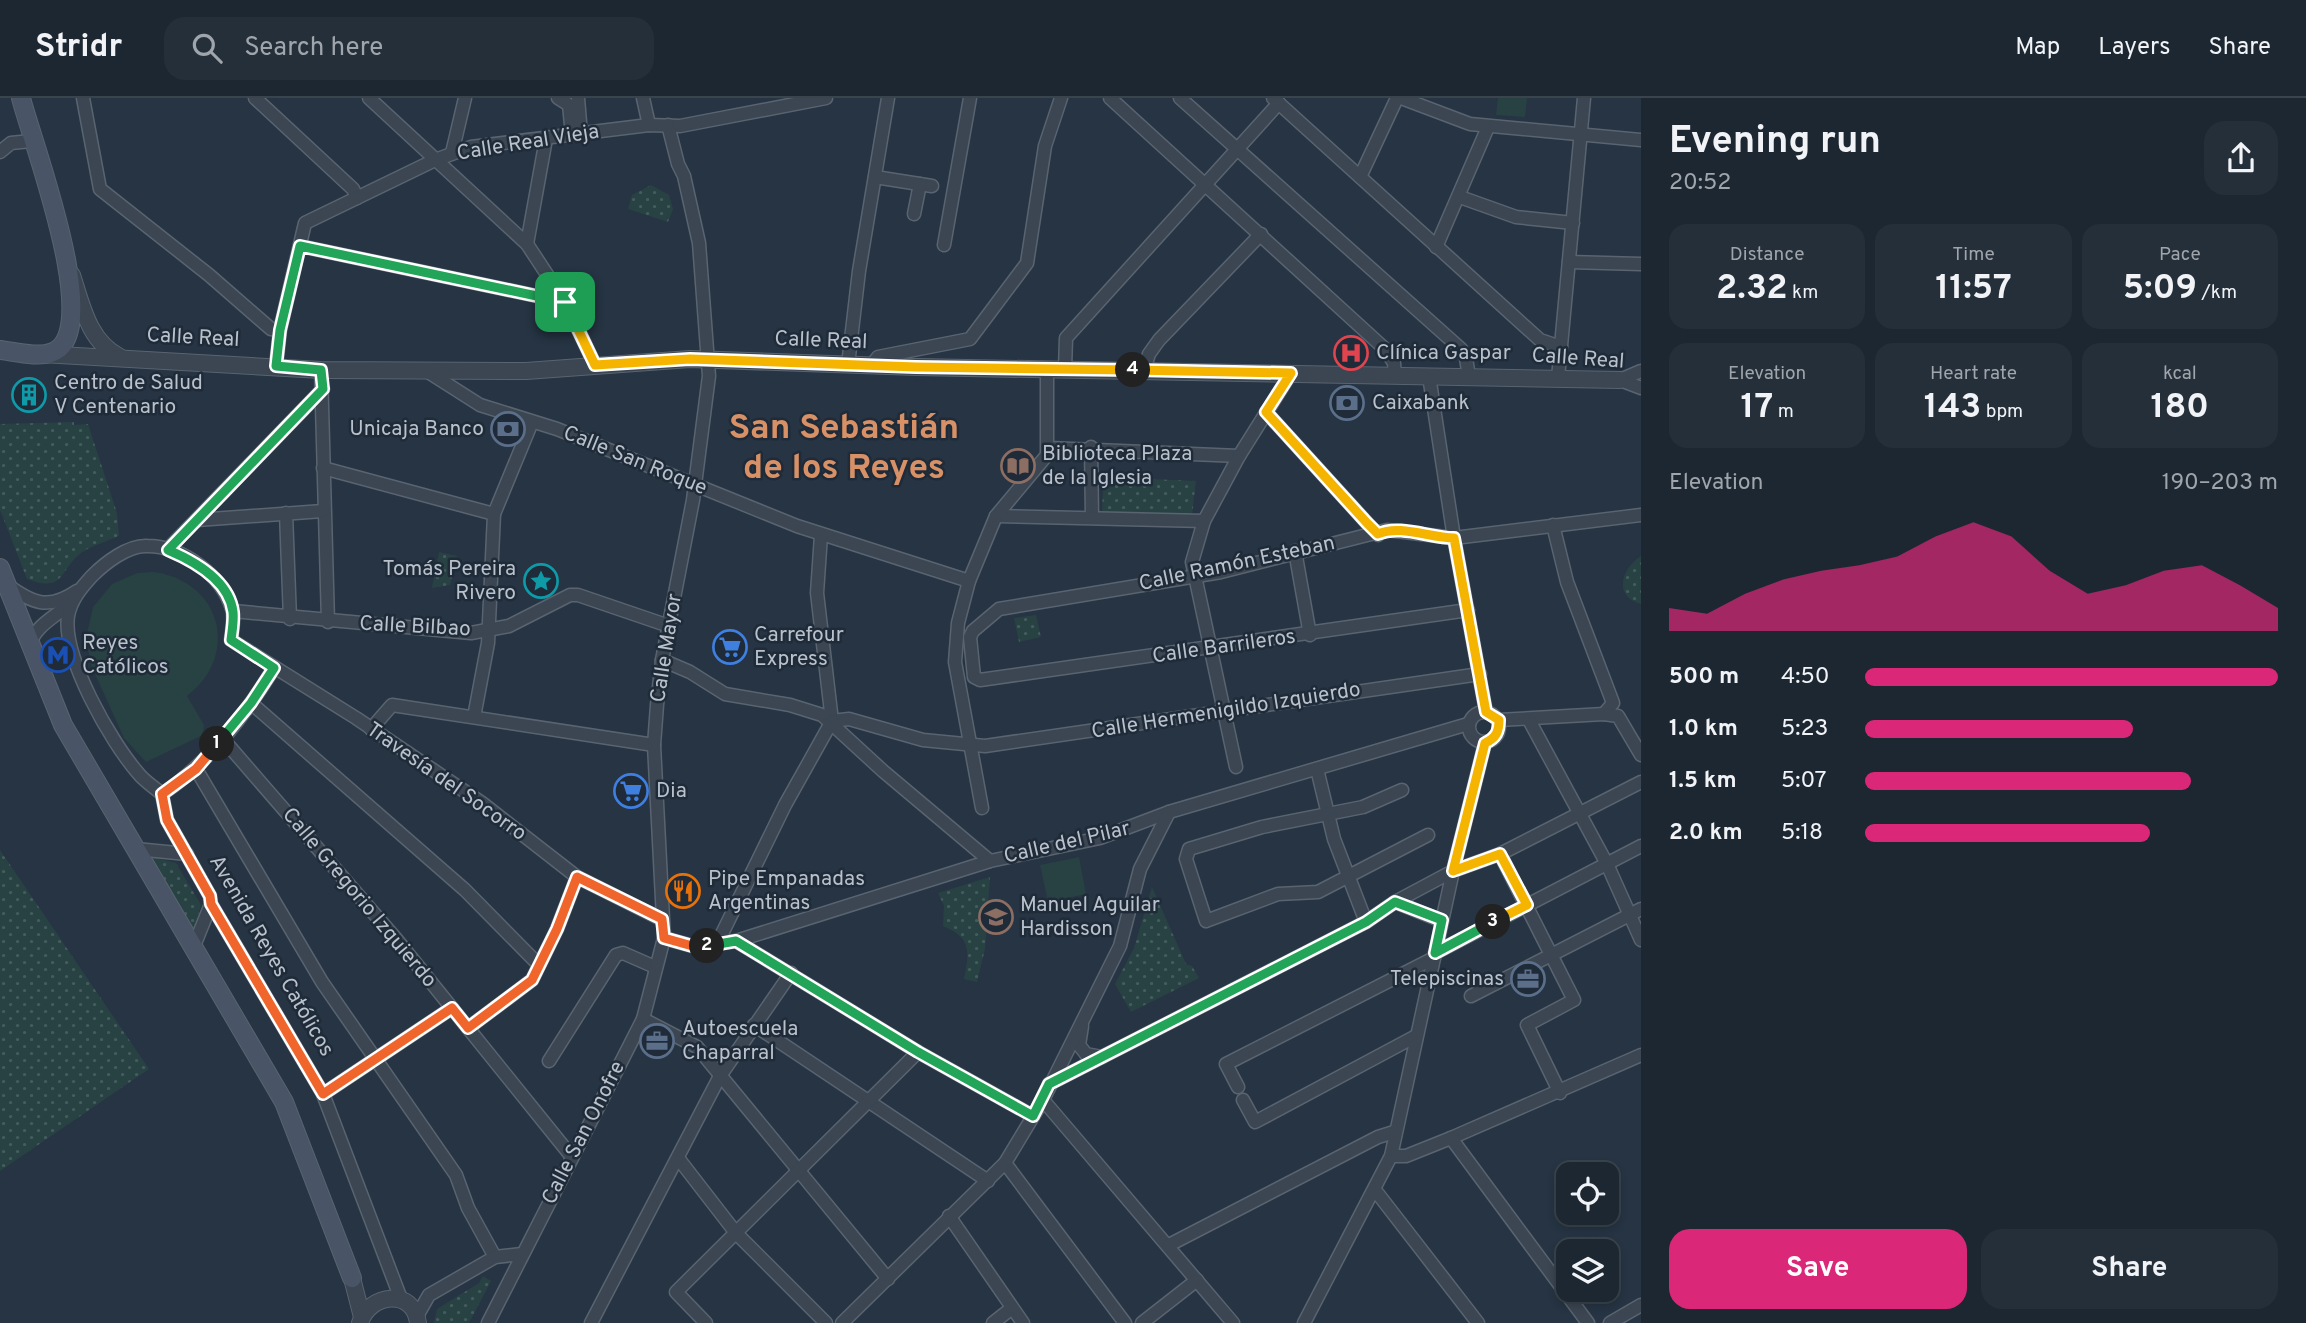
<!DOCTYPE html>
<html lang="en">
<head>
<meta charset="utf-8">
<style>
	:root { --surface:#1c2732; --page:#252f3a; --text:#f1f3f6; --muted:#a0a5ac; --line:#3a444d; --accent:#db2777 }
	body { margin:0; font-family:Overpass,sans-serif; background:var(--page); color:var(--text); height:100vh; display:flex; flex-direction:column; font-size:26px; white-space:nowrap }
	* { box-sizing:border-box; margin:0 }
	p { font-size:23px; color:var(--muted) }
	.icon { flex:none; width:38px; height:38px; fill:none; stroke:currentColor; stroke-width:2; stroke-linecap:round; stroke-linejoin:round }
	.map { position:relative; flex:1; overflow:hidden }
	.drawer { display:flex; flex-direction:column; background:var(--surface); width:665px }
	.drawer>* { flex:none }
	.tools { position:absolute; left:1556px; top:1064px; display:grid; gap:14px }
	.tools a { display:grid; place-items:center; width:63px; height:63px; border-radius:14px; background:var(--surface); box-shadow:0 4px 10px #0003,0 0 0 2px var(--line); font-size:35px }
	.pin { position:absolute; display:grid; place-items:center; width:60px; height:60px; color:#fff; margin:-30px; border-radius:14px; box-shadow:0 4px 10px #0006 }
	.km { position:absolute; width:35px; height:35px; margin:-18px; border-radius:50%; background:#222; color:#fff; font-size:19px; line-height:35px; text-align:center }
	.round { display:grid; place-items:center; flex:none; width:74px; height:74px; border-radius:21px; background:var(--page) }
	.headline { display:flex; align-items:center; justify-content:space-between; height:119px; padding:0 28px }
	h1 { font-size:38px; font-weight:700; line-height:52px }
	.figures { display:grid; grid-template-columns:repeat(3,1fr); gap:10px; height:119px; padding:7px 28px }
	.figures div { display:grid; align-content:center; border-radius:18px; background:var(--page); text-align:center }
	.figures b { font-size:35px; font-weight:700 }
	.figures small { font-size:19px; font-weight:400 }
	.figures p { font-size:19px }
	.chart { height:196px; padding:14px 28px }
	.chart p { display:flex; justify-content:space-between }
	.chart svg { width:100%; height:126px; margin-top:7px; fill:var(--accent); opacity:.7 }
	.action { display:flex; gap:14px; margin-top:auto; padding:14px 28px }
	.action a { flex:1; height:80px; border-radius:21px; background:var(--accent); color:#fff; font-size:28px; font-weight:700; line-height:80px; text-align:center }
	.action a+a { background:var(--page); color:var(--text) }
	ul { padding:0 28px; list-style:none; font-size:23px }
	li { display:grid; grid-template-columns:112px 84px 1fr; align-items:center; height:52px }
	li i { height:18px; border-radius:9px; background:var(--accent) }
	header { display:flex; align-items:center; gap:42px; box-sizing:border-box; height:98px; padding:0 35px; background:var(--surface); border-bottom:2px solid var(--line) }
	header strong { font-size:33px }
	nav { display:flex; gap:38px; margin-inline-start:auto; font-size:24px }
	.search { width:490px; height:63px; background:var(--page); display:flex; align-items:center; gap:18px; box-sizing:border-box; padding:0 24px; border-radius:21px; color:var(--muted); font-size:26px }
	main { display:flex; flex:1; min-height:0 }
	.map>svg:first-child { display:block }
	.grass { fill:url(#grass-dots) }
	.pitch { fill:#284244 }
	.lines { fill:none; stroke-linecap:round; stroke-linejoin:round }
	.minor-casing { stroke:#596470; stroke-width:15 }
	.tertiary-casing { stroke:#596470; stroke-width:18 }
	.secondary-casing { stroke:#596470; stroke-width:20 }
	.minor { stroke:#3b4652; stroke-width:12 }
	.tertiary { stroke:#3b4652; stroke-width:16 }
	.secondary { stroke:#495566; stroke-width:18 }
	.split-1-casing { stroke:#fff; stroke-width:14 }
	.split-2-casing { stroke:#fff; stroke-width:14 }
	.split-3-casing { stroke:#fff; stroke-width:14 }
	.split-4-casing { stroke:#fff; stroke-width:14 }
	.split-5-casing { stroke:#fff; stroke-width:14 }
	.split-1 { stroke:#22a559; stroke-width:9 }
	.split-2 { stroke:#f0652b; stroke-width:9 }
	.split-3 { stroke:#22a559; stroke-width:9 }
	.split-4 { stroke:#f5b400; stroke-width:9 }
	.split-5 { stroke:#f5b400; stroke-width:9 }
	.labels { text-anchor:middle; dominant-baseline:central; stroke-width:5; stroke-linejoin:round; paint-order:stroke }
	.street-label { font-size:21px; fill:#b8c1cc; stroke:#1f2b38 }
	.poi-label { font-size:21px; fill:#b8c1cc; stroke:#1f2b38; text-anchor:start }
	.town-label { font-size:35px; font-weight:bold; fill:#d89167; stroke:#1f2b38 }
</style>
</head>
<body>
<header>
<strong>Stridr</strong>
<div class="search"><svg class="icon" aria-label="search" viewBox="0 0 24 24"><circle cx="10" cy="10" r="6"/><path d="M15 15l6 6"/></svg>Search here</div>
<nav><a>Map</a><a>Layers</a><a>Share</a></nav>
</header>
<main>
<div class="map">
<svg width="1641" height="1225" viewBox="0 0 1641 1225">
	<defs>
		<pattern id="grass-dots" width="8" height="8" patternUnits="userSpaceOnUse" patternTransform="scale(1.75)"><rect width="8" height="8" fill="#284244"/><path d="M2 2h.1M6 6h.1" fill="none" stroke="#455c5e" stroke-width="1.8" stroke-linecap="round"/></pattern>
	</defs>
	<rect width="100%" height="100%" fill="#263443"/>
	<g class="grass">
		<path d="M651 87 669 97 673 111 668 124 628 111 632 97Z"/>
		<path d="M74 324V327L88 326 117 415 119 438C108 443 94 447 84 453 58 470 67 496 27 481L0 412V326Z"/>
		<path d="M1127 380 1196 383 1192 418 1102 415 1103 387 1125 386Z"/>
		<path d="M439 454 457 458 450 487 432 490Z"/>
		<path d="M1641 458V506C1612 498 1622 470 1641 458Z"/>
		<path d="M1036 517 1041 539 1019 544 1014 520Z"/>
		<path d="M0 752 149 971 0 1073Z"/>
		<path d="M151 759 176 765 201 807 193 833Z"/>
		<path d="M990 779 985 851 977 884 964 881C970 852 971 840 943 828L944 808 938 795Z"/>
		<path d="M1152 789 1186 866 1192 868 1199 880 1131 914 1115 886 1134 850Z"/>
		<path d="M483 1178 491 1183 469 1225H434L437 1211 479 1185Z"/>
	</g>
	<g class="pitch">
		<path d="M1498 0H1527L1525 19 1496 17Z"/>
		<path d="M152 474C220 481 242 556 187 598L204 627 203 637 146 664 124 640 91 567 86 540 93 509 112 486 137 475Z"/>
		<path d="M1079 759 1086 796 1048 804 1040 767Z"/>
	</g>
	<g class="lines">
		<g class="minor-casing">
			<g id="minor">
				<path d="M83 0 100 91 209 177 271 231 280 232"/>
				<path d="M255 0 353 91 357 100"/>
				<path d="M369 0 527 146 565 204 595 267"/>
				<path d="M558 0 569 7 572 37"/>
				<path d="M578 0 581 36"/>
				<path d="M643 0 649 27"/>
				<path d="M1110 0 1385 251 1394 265 1395 277"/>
				<path d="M1180 0 1461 251 1466 260 1469 279"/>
				<path d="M1273 0 1540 242 1561 249"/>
				<path d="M1401 0 1470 26 1641 42"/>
				<path d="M0 54 11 45 31 43"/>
				<path d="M452 55 465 0"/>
				<path d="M875 79 932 88"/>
				<path d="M1360 79 1397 0"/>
				<path d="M1460 99 1516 119 1573 125"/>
				<path d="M914 116 920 86"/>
				<path d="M527 146 546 41"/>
				<path d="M944 147 970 0"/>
				<path d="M300 148 565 204"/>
				<path d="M1436 149 1488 29"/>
				<path d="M1569 164 1641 166"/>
				<path d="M848 267 859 173 888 0"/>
				<path d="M276 268 280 232 305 125 435 62 471 49 649 27 680 28 826 0"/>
				<path d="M871 268 878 259 970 241 1027 165 1045 48 1061 0"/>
				<path d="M1065 271 1066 240 1279 5"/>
				<path d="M321 272 328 524"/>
				<path d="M425 272 480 307 557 331 797 428 969 483"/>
				<path d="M1144 272 1149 256 1159 242 1261 136"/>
				<path d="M1429 278 1454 440 1486 614"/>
				<path d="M1558 280 1584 0"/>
				<path d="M1620 282 1641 273"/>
				<path d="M1620 282 1641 290"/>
				<path d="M1266 314 1378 437"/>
				<path d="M1091 349 1092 419"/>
				<path d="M1049 350 1239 358"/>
				<path d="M323 370 494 416"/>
				<path d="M286 415 290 521"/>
				<path d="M996 418 1204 423"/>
				<path d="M197 422 323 413"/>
				<path d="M1553 427 1567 484 1613 605 1604 616"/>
				<path d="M821 437 817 495 832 623"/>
				<path d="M168 451 323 291"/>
				<path d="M1295 453 1310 537"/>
				<path d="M6 486C32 505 48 513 77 493"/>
				<path d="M1468 512 980 582 974 579 970 539 973 533 999 511 1221 474 1387 432 1454 440 1641 417"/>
				<path d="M233 513 471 535 509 528 570 497H578L669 528"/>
				<path d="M29 548C35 527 56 519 70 505"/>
				<path d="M662 562 690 574 725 596 790 607 822 617 883 673 990 763"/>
				<path d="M251 605 465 792 539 867"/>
				<circle cx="1484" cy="629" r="15"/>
				<path d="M474 619 488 545 494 416 532 324"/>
				<path d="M1499 622 1604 616 1618 618 1641 657"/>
				<path d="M1529 622 1607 766 1641 842"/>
				<path d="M832 623 849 621 923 642 985 648 1480 576"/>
				<path d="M371 631 392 607 654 647"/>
				<path d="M222 640 397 842 572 1059"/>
				<path d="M1236 669 1192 464 1204 423 1239 358 1291 275"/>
				<path d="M196 671 322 884 456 1077 468 1110 495 1159"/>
				<path d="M1317 671 1334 741 1366 824"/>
				<path d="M1402 692 1363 709 1262 729 1189 751 1186 761 1206 823 1278 796 1318 794 1428 737"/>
				<path d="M162 696C154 689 144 683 138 675 111 644 62 559 68 518 71 502 81 490 92 478 105 465 128 447 147 448 182 448 222 477 232 511 235 520 232 532 231 542L356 620 482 705 577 779 661 821"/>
				<path d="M162 696 167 722 210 798 211 806 323 996 401 1201"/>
				<path d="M162 696C208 666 245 617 274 570"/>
				<path d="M982 710 955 564 958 525 969 483 996 418 1047 357V271"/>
				<path d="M136 751 187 756"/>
				<path d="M1500 756 1574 902 1527 927 1560 995"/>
				<path d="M1395 804 1442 823"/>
				<path d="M664 840 696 849 736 843 990 763 1100 740 1169 714 1468 626"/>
				<path d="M736 843 918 954 1033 1018"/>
				<path d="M717 846 785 707 832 623"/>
				<path d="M194 848 211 806"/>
				<path d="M1435 855 1641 748"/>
				<path d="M1471 898 1641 811"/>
				<path d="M643 921 697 949 888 1181"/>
				<path d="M754 927 988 1083"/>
				<path d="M1082 928 1079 947 1086 956 1102 959"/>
				<path d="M468 930 532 882 557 831 577 779"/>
				<path d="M549 963 616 857 623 855 655 869"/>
				<path d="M1049 986 1366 824 1395 804 1453 773 1500 756 1641 684"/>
				<path d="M1238 989 1226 966 1434 860"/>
				<path d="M323 996 452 910"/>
				<path d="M1043 1002 1233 1225"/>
				<path d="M1243 1002 1255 1024 1416 938"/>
				<path d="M1451 1040 1588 1225"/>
				<path d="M1391 1058H1406L1451 1040 1641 957"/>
				<path d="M678 1060 736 1135 826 1225"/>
				<path d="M1005 1065 1125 1225"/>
				<path d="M1375 1092 1478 1225"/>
				<path d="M949 1118 1023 1225"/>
				<path d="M1169 1147 1378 1039 1394 1034"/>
				<path d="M417 1218 429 1197 495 1159 522 1156"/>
				<path d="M488 1225 643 921 664 840 654 647 657 607 662 562 693 402 709 278 699 145 684 78 678 66 668 27"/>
				<path d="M591 1225 720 978 791 875"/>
				<path d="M706 1225 676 1194 918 954"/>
				<path d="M842 1225 1005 1065 1043 1002 1120 848 1140 771 1169 714"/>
				<path d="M993 1225 1012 1210"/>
				<path d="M1142 1225 1197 1182"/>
				<path d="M1304 1225 1391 1058 1453 773 1485 645"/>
				<path d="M1610 1225 1641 1207"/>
			</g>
		</g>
		<g class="tertiary-casing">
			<g id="tertiary">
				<path d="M72 177C82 208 89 244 120 259"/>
				<path d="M42 256 321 272 526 273 690 261 916 269 1620 282"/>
				<path d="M352 1180 362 1219"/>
				<path d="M360 1225C369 1195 414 1190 418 1225"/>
			</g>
		</g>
		<g class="secondary-casing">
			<g id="secondary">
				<path d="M0 252C16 254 38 260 53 254 105 233 31 41 21 0"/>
				<path d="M0 470 63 627 284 1004 352 1180"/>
			</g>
		</g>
		<use href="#minor" class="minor"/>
		<use href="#tertiary" class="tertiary"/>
		<use href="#secondary" class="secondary"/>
	</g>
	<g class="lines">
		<g class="split-1-casing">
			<path id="split-1" d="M217 646 251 605 274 570 231 542C232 533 234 523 233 514 229 482 194 463 168 452L323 291 321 272 276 268 280 232 300 148 565 204"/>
		</g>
		<g class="split-2-casing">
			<path id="split-2" d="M217 646 196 671 162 696 167 722 210 798 211 806 323 996 452 910 468 930 532 882 557 831 577 779 662 821 664 840 696 849 707 848"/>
		</g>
		<g class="split-3-casing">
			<path id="split-3" d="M707 848 736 843 918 954 1033 1018 1049 986 1366 824 1395 804 1442 822 1435 855 1493 824"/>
		</g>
		<g class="split-4-casing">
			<path id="split-4" d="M1133 272 1291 275 1266 314 1367 425 1378 436C1400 426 1430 440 1454 440L1486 614 1499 622C1499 634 1496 640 1485 645L1453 773 1500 756 1527 807 1493 824"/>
		</g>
		<g class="split-5-casing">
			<path id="split-5" d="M565 204 595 267 690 261 916 269 1133 272"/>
		</g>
		<use href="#split-1" class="split-1"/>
		<use href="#split-2" class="split-2"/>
		<use href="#split-3" class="split-3"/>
		<use href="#split-4" class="split-4"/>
		<use href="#split-5" class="split-5"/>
	</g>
	<defs>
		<g id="hospital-ring" transform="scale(1.75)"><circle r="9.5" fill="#1f2b38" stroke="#e0444e" stroke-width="1.5"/><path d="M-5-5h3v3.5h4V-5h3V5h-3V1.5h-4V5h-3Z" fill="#e0444e"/></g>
		<g id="building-ring" transform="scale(1.75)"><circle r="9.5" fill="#1f2b38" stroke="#0f9aa8" stroke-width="1.5"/><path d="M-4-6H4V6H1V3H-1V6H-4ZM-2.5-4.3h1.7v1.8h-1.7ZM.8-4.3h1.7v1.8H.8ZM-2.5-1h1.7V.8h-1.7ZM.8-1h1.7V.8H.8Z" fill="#0f9aa8"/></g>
		<g id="bank-ring" transform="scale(1.75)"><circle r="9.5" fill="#1f2b38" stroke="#5c6f8a" stroke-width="1.5"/><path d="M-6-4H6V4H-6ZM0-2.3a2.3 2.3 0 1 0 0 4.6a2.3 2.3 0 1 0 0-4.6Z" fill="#5c6f8a"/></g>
		<g id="library-ring" transform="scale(1.75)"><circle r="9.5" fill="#1f2b38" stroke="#8d6e63" stroke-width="1.5"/><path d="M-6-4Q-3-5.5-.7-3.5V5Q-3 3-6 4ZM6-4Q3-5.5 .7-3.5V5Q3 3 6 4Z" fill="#8d6e63"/></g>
		<g id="sight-ring" transform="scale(1.75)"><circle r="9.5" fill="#1f2b38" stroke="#0f9aa8" stroke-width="1.5"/><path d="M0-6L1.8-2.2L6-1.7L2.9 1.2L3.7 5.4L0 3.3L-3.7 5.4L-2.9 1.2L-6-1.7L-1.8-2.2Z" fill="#0f9aa8"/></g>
		<g id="supermarket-ring" transform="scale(1.75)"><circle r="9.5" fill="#1f2b38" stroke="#3f7fe0" stroke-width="1.5"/><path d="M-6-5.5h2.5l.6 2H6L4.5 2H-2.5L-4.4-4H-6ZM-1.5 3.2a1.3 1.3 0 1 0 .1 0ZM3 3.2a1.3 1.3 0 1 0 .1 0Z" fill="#3f7fe0"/></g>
		<g id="metro-ring" transform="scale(1.75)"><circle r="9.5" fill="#1f2b38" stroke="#1a4fb4" stroke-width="1.5"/><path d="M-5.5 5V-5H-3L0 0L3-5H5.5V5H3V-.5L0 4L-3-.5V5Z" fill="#1a4fb4"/></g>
		<g id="restaurant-ring" transform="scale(1.75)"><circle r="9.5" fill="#1f2b38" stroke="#e8710a" stroke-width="1.5"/><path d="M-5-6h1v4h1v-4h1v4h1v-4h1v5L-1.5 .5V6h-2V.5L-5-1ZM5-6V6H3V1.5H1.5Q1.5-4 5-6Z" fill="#e8710a"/></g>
		<g id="school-ring" transform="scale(1.75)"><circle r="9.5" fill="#1f2b38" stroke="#8d6e63" stroke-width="1.5"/><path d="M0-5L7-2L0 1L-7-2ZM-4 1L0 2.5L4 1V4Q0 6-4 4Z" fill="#8d6e63"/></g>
		<g id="office-ring" transform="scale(1.75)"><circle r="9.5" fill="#1f2b38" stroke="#5c6f8a" stroke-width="1.5"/><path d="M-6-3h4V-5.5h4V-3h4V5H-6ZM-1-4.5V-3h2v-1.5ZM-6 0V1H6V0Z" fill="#5c6f8a"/></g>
	</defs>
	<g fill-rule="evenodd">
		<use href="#hospital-ring" x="1351" y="255"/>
		<use href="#building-ring" x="29" y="297"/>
		<use href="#bank-ring" x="1347" y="305"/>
		<use href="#bank-ring" x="508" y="331"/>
		<use href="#library-ring" x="1018" y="368"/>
		<use href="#sight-ring" x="541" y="483"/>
		<use href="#supermarket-ring" x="730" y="549"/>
		<use href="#metro-ring" x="58" y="557"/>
		<use href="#supermarket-ring" x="631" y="693"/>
		<use href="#restaurant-ring" x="683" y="793"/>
		<use href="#school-ring" x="996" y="819"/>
		<use href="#office-ring" x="1528" y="881"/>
		<use href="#office-ring" x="657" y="943"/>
	</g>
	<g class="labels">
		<g class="street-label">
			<text transform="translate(528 45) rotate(-9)">Calle Real Vieja</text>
			<text transform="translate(193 240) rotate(3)">Calle Real</text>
			<text transform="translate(821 243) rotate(2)">Calle Real</text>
			<text transform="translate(1578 261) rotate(4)">Calle Real</text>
			<text transform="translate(635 363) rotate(22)">Calle San Roque</text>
			<text transform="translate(1237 466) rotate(-12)">Calle Ramón Esteban</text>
			<text transform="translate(415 529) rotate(3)">Calle Bilbao</text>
			<text transform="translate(1224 549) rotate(-8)">Calle Barrileros</text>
			<text transform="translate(667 550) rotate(-81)">Calle Mayor</text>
			<text transform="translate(1226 613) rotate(-9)">Calle Hermenigildo Izquierdo</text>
			<text transform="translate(446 684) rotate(35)">Travesía del Socorro</text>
			<text transform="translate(1067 745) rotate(-13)">Calle del Pilar</text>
			<text transform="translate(359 800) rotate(50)">Calle Gregorio Izquierdo</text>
			<text transform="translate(271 858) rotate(60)">Avenida Reyes Católicos</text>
			<text transform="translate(584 1035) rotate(-63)">Calle San Onofre</text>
		</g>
		<g class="poi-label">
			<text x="1376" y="255">Clínica Gaspar</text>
			<text x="54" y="285">Centro de Salud<tspan x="54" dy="24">V Centenario</tspan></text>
			<text x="1372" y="305">Caixabank</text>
			<text x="484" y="331" text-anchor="end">Unicaja Banco</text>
			<text x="1042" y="356">Biblioteca Plaza<tspan x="1042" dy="24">de la Iglesia</tspan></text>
			<text x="516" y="471" text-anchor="end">Tomás Pereira<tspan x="516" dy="24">Rivero</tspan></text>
			<text x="754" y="537">Carrefour<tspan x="754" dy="24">Express</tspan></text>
			<text x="82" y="545">Reyes<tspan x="82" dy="24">Católicos</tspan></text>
			<text x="656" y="693">Dia</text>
			<text x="708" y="781">Pipe Empanadas<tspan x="708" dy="24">Argentinas</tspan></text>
			<text x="1020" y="807">Manuel Aguilar<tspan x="1020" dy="24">Hardisson</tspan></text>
			<text x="1504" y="881" text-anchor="end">Telepiscinas</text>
			<text x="682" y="931">Autoescuela<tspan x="682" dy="24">Chaparral</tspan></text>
		</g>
		<g class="town-label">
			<text x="844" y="331">San Sebastián<tspan x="844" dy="40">de los Reyes</tspan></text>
		</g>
	</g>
</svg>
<div class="tools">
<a><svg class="icon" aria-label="locate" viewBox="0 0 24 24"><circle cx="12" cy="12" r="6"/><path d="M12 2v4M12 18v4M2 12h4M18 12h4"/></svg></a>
<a><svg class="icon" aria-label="layers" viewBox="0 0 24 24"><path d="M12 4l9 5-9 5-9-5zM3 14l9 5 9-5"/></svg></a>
</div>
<div class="pin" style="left:565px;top:204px;background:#1e9e55"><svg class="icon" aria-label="arrive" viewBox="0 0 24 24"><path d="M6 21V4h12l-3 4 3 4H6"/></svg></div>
<b class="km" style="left:217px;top:646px">1</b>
<b class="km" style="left:707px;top:848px">2</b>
<b class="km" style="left:1493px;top:824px">3</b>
<b class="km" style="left:1133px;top:272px">4</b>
</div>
<section class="drawer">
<div class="headline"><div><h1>Evening run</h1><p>20:52</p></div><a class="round"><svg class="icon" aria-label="share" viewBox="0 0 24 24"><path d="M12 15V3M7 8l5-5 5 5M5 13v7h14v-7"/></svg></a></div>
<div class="figures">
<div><p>Distance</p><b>2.32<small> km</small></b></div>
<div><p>Time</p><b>11:57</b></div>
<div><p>Pace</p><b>5:09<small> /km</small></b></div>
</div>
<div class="figures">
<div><p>Elevation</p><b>17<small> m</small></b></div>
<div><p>Heart rate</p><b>143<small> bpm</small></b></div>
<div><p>kcal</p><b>180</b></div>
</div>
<div class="chart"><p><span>Elevation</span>190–203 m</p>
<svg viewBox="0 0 160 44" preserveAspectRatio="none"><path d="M0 44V36L10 38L20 31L30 26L40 23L50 21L60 18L70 11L80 6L90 11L100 23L110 31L120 28L130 23L140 21L150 28L160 36V44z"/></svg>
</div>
<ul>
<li><b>500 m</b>4:50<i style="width:100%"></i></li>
<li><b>1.0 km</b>5:23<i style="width:65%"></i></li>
<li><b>1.5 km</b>5:07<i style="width:79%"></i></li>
<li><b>2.0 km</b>5:18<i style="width:69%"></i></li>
</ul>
<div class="action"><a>Save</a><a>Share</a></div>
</section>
</main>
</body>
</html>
